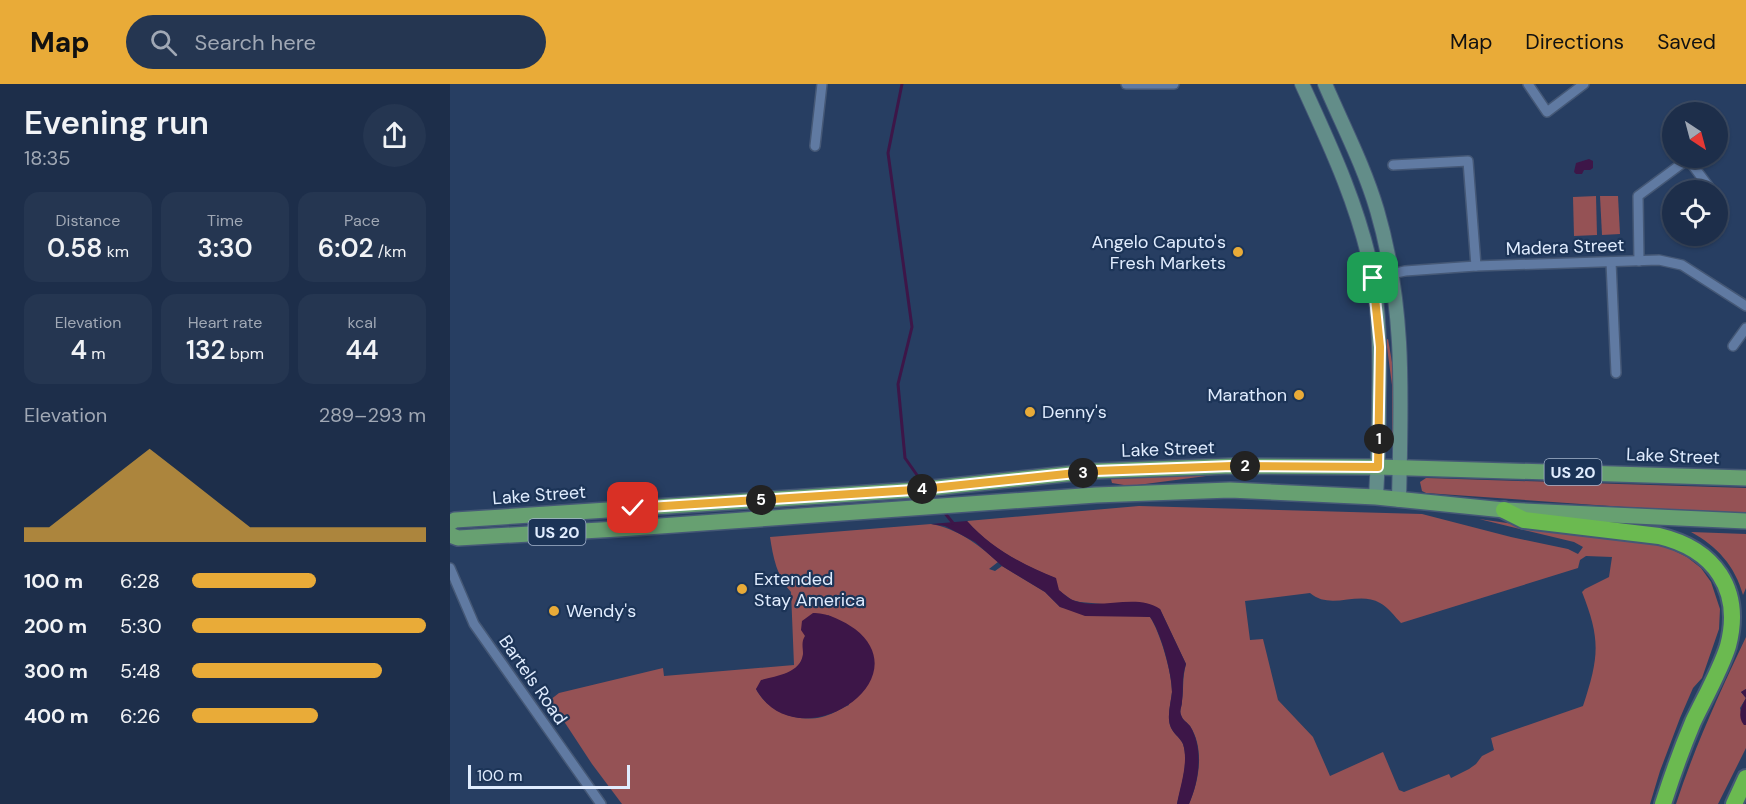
<!DOCTYPE html>
<html lang="en">
<head>
<meta charset="utf-8">
<style>
	:root { --surface:#1d2e4a; --page:#253651; --text:#f1f3f6; --muted:#a0a8b5; --line:#3b4a62; --accent:#e9ab38 }
	body { margin:0; font-family:"DM Sans",sans-serif; background:var(--page); color:var(--text); height:100vh; display:flex; flex-direction:column; font-size:22px; white-space:nowrap }
	* { box-sizing:border-box; margin:0 }
	p { font-size:20px; color:var(--muted) }
	.icon { flex:none; width:33px; height:33px; fill:none; stroke:currentColor; stroke-width:2; stroke-linecap:round; stroke-linejoin:round }
	.map { position:relative; flex:1; overflow:hidden }
	.panel { display:flex; flex-direction:column; background:var(--surface); width:450px }
	.panel>* { flex:none }
	.needle { width:39px; rotate:144deg }
	.buttons { position:absolute; left:1212px; top:18px; display:grid; gap:12px }
	.buttons a { display:grid; place-items:center; width:66px; height:66px; border-radius:50%; background:var(--surface); box-shadow:0 2px 4px #0004,0 0 0 2px var(--line); font-size:30px }
	.scale { position:absolute; left:18px; bottom:15px; width:162px; box-sizing:border-box; padding-left:6px; border:3px solid #e0ecfe; border-top:0; font-size:16px; line-height:21px; white-space:nowrap; color:#e0ecfe; -webkit-text-stroke:4px #1c3457; paint-order:stroke }
	.pin { position:absolute; display:grid; place-items:center; width:51px; height:51px; color:#fff; margin:-26px; border-radius:12px; box-shadow:0 3px 9px #0006 }
	.km { position:absolute; width:30px; height:30px; margin:-15px; border-radius:50%; background:#222; color:#fff; font-size:16px; line-height:30px; text-align:center }
	.round { display:grid; place-items:center; flex:none; width:63px; height:63px; border-radius:32px; background:var(--page) }
	.headline { display:flex; align-items:center; justify-content:space-between; height:102px; padding:0 24px }
	h1 { font-size:33px; font-weight:600; line-height:45px }
	.metrics { display:grid; grid-template-columns:repeat(3,1fr); gap:9px; height:102px; padding:6px 24px }
	.metrics div { display:grid; align-content:center; border-radius:15px; background:var(--page); text-align:center }
	.metrics b { font-size:26px; font-weight:600 }
	.metrics small { font-size:16px; font-weight:400 }
	.metrics p { font-size:16px }
	.chart { height:168px; padding:12px 24px }
	.chart p { display:flex; justify-content:space-between }
	.chart svg { width:100%; height:108px; margin-top:6px; fill:var(--accent); opacity:.7 }
	ul { padding:0 24px; list-style:none; font-size:20px }
	li { display:grid; grid-template-columns:96px 72px 1fr; align-items:center; height:45px }
	li i { height:15px; border-radius:8px; background:var(--accent) }
	header { display:flex; align-items:center; gap:36px; box-sizing:border-box; height:84px; padding:0 30px; background:var(--accent); color:#111 }
	header strong { font-size:28px }
	nav { display:flex; gap:33px; margin-inline-start:auto; font-size:21px }
	.search { width:420px; height:54px; background:var(--page); display:flex; align-items:center; gap:15px; box-sizing:border-box; padding:0 21px; border-radius:33px; color:var(--muted); font-size:22px }
	main { display:flex; flex:1; min-height:0 }
	.map>svg:first-child { display:block }
	.green { fill:#955255; fill-rule:evenodd }
	.water { fill:#3d1648 }
	.lines { fill:none; stroke-linecap:round; stroke-linejoin:round }
	.stream { stroke:#3d1648; stroke-width:3 }
	.minor-casing { stroke:#455876; stroke-width:12 }
	.secondary-casing { stroke:#455876; stroke-width:16 }
	.primary-casing { stroke:#455876; stroke-width:18 }
	.motorway-casing { stroke:#455876; stroke-width:20 }
	.minor { stroke:#607aa2; stroke-width:9 }
	.secondary { stroke:#638d89; stroke-width:14 }
	.primary { stroke:#67a071; stroke-width:15 }
	.motorway { stroke:#6bba50; stroke-width:16 }
	.route-casing { stroke:#fff; stroke-width:12 }
	.route { stroke:#e9ab38; stroke-width:8 }
	.poi-dot { fill:#e9ab38; stroke:#1c3457; stroke-width:2 }
	.labels { text-anchor:middle; dominant-baseline:central; stroke-width:4.5; stroke-linejoin:round; paint-order:stroke }
	.shield { fill:#1c3457; stroke:#a5b5cc; stroke-width:1.5 }
	.shield-label { font-size:16px; font-weight:bold; fill:#e0ecfe }
	.poi-label { font-size:18px; fill:#e0ecfe; stroke:#1c3457; text-anchor:start }
	.street-label { font-size:18px; fill:#e0ecfe; stroke:#1c3457 }
</style>
</head>
<body>
<header>
<strong>Map</strong>
<div class="search"><svg class="icon" aria-label="search" viewBox="0 0 24 24"><circle cx="10" cy="10" r="6"/><path d="M15 15l6 6"/></svg>Search here</div>
<nav><a>Map</a><a>Directions</a><a>Saved</a></nav>
</header>
<main>
<section class="panel">
<div class="headline"><div><h1>Evening run</h1><p>18:35</p></div><a class="round"><svg class="icon" aria-label="share" viewBox="0 0 24 24"><path d="M12 15V3M7 8l5-5 5 5M5 13v7h14v-7"/></svg></a></div>
<div class="metrics">
<div><p>Distance</p><b>0.58<small> km</small></b></div>
<div><p>Time</p><b>3:30</b></div>
<div><p>Pace</p><b>6:02<small> /km</small></b></div>
</div>
<div class="metrics">
<div><p>Elevation</p><b>4<small> m</small></b></div>
<div><p>Heart rate</p><b>132<small> bpm</small></b></div>
<div><p>kcal</p><b>44</b></div>
</div>
<div class="chart"><p><span>Elevation</span>289–293 m</p>
<svg viewBox="0 0 160 44" preserveAspectRatio="none"><path d="M0 44V38L10 38L20 30L30 22L40 14L50 6L60 14L70 22L80 30L90 38L100 38L110 38L120 38L130 38L140 38L150 38L160 38V44z"/></svg>
</div>
<ul>
<li><b>100 m</b>6:28<i style="width:53%"></i></li>
<li><b>200 m</b>5:30<i style="width:100%"></i></li>
<li><b>300 m</b>5:48<i style="width:81%"></i></li>
<li><b>400 m</b>6:26<i style="width:54%"></i></li>
</ul>
</section>
<div class="map">
<svg width="1296" height="720" viewBox="0 0 1296 720">
	<rect width="100%" height="100%" fill="#273e62"/>
	<g class="green">
		<path d="M1146 112 1147 151 1124 152 1123 113Z"/>
		<path d="M1150 112H1168L1170 150 1152 151Z"/>
		<path d="M938 255 944 290 943 356H942V301L936 256Z"/>
		<path d="M779 389 680 402 662 399 661 395Z"/>
		<path d="M976 394 1296 404V429L1174 423 976 409 972 407 970 398Z"/>
		<path d="M689 422 972 430 1061 453 1118 465 1128 470 1133 463 1124 458 1029 435 1198 459 1219 464 1237 473 1251 484 1261 498 1270 525 1269 545 1252 594 1243 604 1230 634 1210 687 1200 720H739C749 697 755 665 740 642 737 638 733 637 731 631 729 626 732 623 732 617 734 603 732 595 736 580L710 525 630 518 622 516 608 506 605 494C573 481 540 464 517 437ZM1136 472 1162 473 1159 493 1135 505 1132 508C1151 556 1149 573 1133 622L1041 654 1044 666 1032 672 1026 680 1019 685 1001 694 999 690 954 708 949 706 933 668 880 692 863 653 828 616 813 555 800 556 795 517 860 509C881 527 908 506 930 519 938 523 945 533 951 539L1128 484 1130 476Z"/>
		<path d="M481 440C508 445 528 460 548 478L539 485 545 487 552 482 595 508 610 523 700 533C710 548 722 589 722 608 721 618 717 631 720 641 722 649 730 653 733 660 739 678 731 702 727 720H172L142 680 100 616 109 609 213 584 214 592 344 581 341 508C327 493 323 473 320 453ZM378 531 386 536 399 621C390 625 381 631 372 633 348 639 318 628 306 605L310 602C320 596 343 589 349 581 355 574 354 560 355 552Z"/>
		<path d="M1241 448 1296 450V504L1293 511C1285 482 1267 462 1241 448Z"/>
		<path d="M1296 553V605L1291 608 1296 614 1290 624 1294 641H1296V664L1268 720H1226C1245 662 1270 608 1296 553Z"/>
	</g>
	<g class="water">
		<path d="M1139 75 1143 77V84L1140 86H1134L1132 90H1126L1124 88 1126 79Z"/>
		<path d="M517 437C541 464 573 481 606 494L609 506C614 510 619 515 625 517 652 526 687 509 710 525L736 580C731 596 734 602 732 617 732 623 729 626 731 631 733 637 737 638 740 642 754 665 749 697 739 720H727C730 702 739 679 733 660 730 653 722 649 720 641 717 631 721 618 722 608 722 589 711 548 700 533L635 532 610 523 595 508 552 482 525 458 495 442 481 440Z"/>
		<path d="M363 529C376 528 394 537 405 545 473 598 346 678 306 605L311 596C326 592 351 589 353 570 353 563 351 558 355 552L351 546 352 537Z"/>
		<path d="M1296 605V641H1294C1287 632 1291 623 1296 614L1291 608Z"/>
	</g>
	<g class="lines">
		<g class="stream">
			<path d="M452 0 438 69 462 243 448 300 455 374 474 401"/>
			<path d="M494 428 503 439"/>
		</g>
		<g class="minor-casing">
			<g id="minor">
				<path d="M676 0H724"/>
				<path d="M1078 0 1097 28 1134 0"/>
				<path d="M365 62 372 0"/>
				<path d="M943 81 1018 77 1026 182"/>
				<path d="M1189 177 1188 112 1238 75 1259 103"/>
				<path d="M1161 178 1166 289"/>
				<path d="M923 194 955 187 1026 182 1209 176 1232 181 1296 222"/>
				<path d="M1283 262 1296 244"/>
				<path d="M0 484 24 540 151 720"/>
			</g>
		</g>
		<g class="secondary-casing">
			<g id="secondary">
				<path d="M852 0C881 63 910 125 923 193 930 233 930 273 929 312 929 346 928 380 926 413"/>
				<path d="M875 0C893 42 914 82 927 126 956 225 951 315 949 416"/>
			</g>
		</g>
		<g class="primary-casing">
			<g id="primary">
				<path d="M0 439 5 436 463 406 645 387 782 382 928 383 1296 394"/>
				<path d="M0 451 8 454 168 445 646 411 780 406 926 413 1054 426 1296 437"/>
			</g>
		</g>
		<g class="motorway-casing">
			<g id="motorway">
				<path d="M1054 426 1074 436 1209 452C1264 465 1293 505 1278 562 1271 585 1254 615 1243 638 1232 664 1222 692 1213 720"/>
				<path d="M1284 720 1296 694"/>
			</g>
		</g>
		<use href="#minor" class="minor"/>
		<use href="#secondary" class="secondary"/>
		<use href="#primary" class="primary"/>
		<use href="#motorway" class="motorway"/>
	</g>
	<g class="lines">
		<g class="route-casing">
			<path id="route" d="M183 424 463 406 645 387 782 382 928 383 930 263 923 194"/>
		</g>
		<use href="#route" class="route"/>
	</g>
	<g class="poi-dot">
		<circle cx="788" cy="168" r="6"/>
		<circle cx="849" cy="311" r="6"/>
		<circle cx="580" cy="328" r="6"/>
		<circle cx="292" cy="505" r="6"/>
		<circle cx="104" cy="527" r="6"/>
	</g>
	<g class="labels">
		<g class="shield">
			<rect x="1094.5" y="375" width="57" height="26" rx="4.5"/>
			<rect x="78.5" y="435" width="57" height="26" rx="4.5"/>
		</g>
		<g class="shield-label">
			<text x="1123" y="388">US 20</text>
			<text x="107" y="448">US 20</text>
		</g>
		<g class="poi-label">
			<text x="776" y="158" text-anchor="end">Angelo Caputo's<tspan x="776" dy="21">Fresh Markets</tspan></text>
			<text x="837" y="311" text-anchor="end">Marathon</text>
			<text x="592" y="328">Denny's</text>
			<text x="304" y="495">Extended<tspan x="304" dy="21">Stay America</tspan></text>
			<text x="116" y="527">Wendy's</text>
		</g>
		<g class="street-label">
			<text transform="translate(1115 163) rotate(-2)">Madera Street</text>
			<text transform="translate(718 365) rotate(-2)">Lake Street</text>
			<text transform="translate(1223 372) rotate(2)">Lake Street</text>
			<text transform="translate(89 411) rotate(-4)">Lake Street</text>
			<text transform="translate(83 596) rotate(55)">Bartels Road</text>
		</g>
	</g>
</svg>
<div class="buttons">
<a><svg class="needle" viewBox="-14 -14 28 28"><path d="M0-13l5 13h-10z" fill="#e53935"/><path d="M0 13l5-13h-10z" fill="#a0a8b5"/></svg></a>
<a><svg class="icon" aria-label="locate" viewBox="0 0 24 24"><circle cx="12" cy="12" r="6"/><path d="M12 2v4M12 18v4M2 12h4M18 12h4"/></svg></a>
</div>
<div class="scale">100 m</div>
<div class="pin" style="left:923px;top:194px;background:#1e9e55"><svg class="icon" aria-label="arrive" viewBox="0 0 24 24"><path d="M6 21V4h12l-3 4 3 4H6"/></svg></div>
<div class="pin" style="left:183px;top:424px;background:#d93025"><svg class="icon" aria-label="check" viewBox="0 0 24 24"><path d="M5 12l5 5 9-10"/></svg></div>
<b class="km" style="left:929px;top:355px">1</b>
<b class="km" style="left:795px;top:382px">2</b>
<b class="km" style="left:633px;top:389px">3</b>
<b class="km" style="left:472px;top:405px">4</b>
<b class="km" style="left:311px;top:416px">5</b>
</div>
</main>
</body>
</html>
